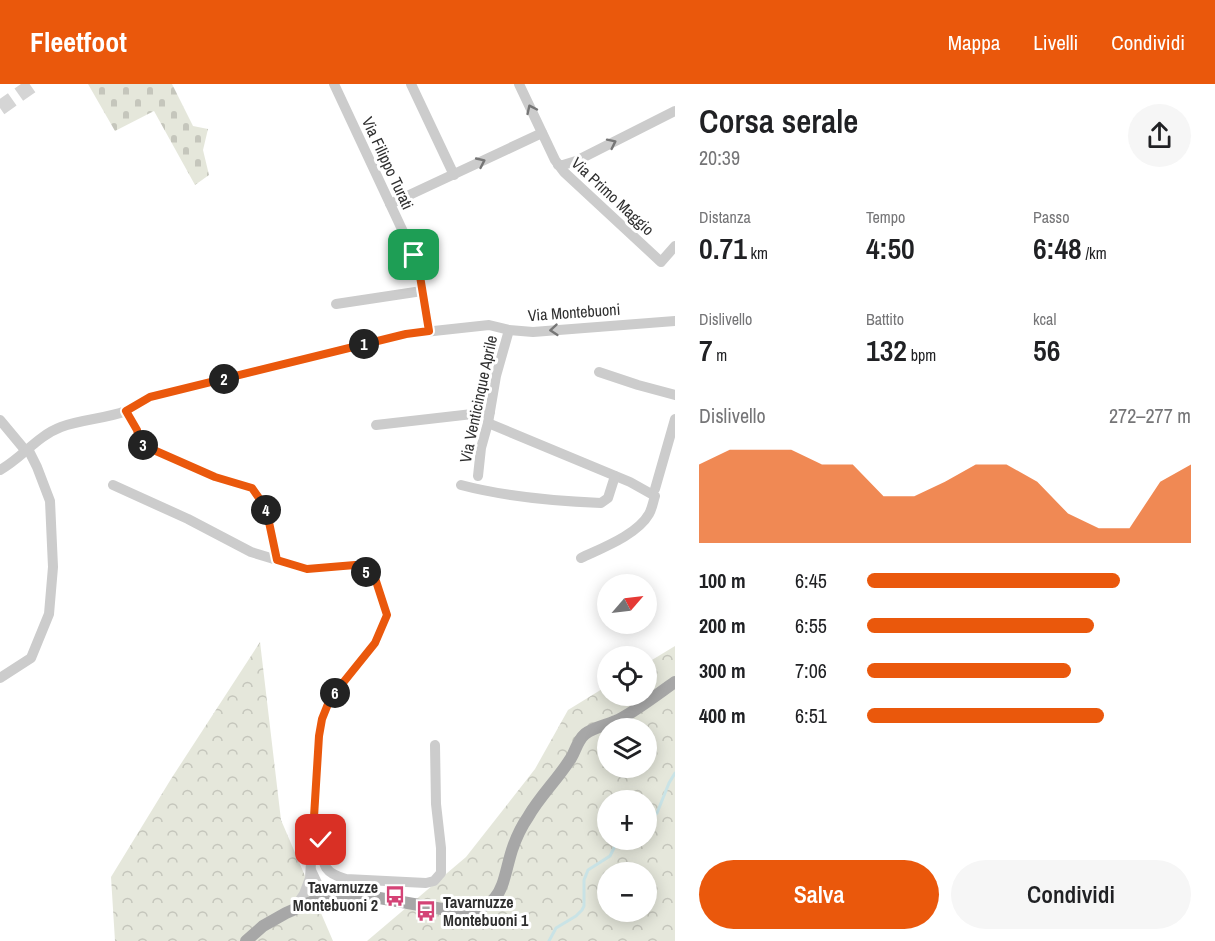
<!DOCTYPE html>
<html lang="it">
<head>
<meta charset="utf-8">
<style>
	:root { --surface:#fff; --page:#f6f6f6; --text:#202124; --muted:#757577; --accent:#ea580c }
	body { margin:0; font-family:"Archivo Narrow",sans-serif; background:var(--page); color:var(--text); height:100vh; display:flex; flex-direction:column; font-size:22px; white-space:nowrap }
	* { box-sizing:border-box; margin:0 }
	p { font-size:20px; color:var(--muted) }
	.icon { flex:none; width:33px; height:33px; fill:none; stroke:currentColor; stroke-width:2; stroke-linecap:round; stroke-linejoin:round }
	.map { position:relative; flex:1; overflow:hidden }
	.drawer { display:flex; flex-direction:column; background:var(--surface); width:540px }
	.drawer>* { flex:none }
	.needle { width:39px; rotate:62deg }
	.tools { position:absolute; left:597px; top:490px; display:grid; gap:12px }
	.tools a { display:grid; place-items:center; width:60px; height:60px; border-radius:50%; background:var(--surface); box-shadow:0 3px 15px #0003; font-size:30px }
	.pin { position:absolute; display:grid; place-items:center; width:51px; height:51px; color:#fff; margin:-26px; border-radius:12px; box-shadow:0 3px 9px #0006 }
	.km { position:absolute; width:30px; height:30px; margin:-15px; border-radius:50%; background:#222; color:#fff; font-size:16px; line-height:30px; text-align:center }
	.round { display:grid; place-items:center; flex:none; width:63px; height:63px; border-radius:32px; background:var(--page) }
	.headline { display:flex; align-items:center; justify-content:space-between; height:102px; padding:0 24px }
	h1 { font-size:33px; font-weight:600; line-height:45px }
	.metrics { display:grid; grid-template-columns:repeat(3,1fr); gap:9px; height:102px; padding:6px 24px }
	.metrics div { display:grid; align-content:center }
	.metrics b { font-size:30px; font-weight:600 }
	.metrics small { font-size:16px; font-weight:400 }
	.metrics p { font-size:16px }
	.chart { height:168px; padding:12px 24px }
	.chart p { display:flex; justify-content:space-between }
	.chart svg { width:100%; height:108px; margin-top:6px; fill:var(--accent); opacity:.7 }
	.primary-button { display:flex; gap:12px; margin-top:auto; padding:12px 24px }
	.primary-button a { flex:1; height:69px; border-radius:36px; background:var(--accent); color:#fff; font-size:24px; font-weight:600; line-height:69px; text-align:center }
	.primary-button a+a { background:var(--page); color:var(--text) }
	ul { padding:0 24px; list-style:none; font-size:20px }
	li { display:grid; grid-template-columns:96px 72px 1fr; align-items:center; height:45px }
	li i { height:15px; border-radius:8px; background:var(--accent) }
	header { display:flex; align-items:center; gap:36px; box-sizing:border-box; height:84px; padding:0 30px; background:var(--accent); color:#fff }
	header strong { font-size:28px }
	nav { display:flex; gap:33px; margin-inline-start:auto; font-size:21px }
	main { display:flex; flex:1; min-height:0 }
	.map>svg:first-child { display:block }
	.forest { fill:url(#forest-crowns); fill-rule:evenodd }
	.cemetery { fill:url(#cemetery-stones) }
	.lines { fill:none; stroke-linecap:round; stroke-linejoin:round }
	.stream { stroke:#c9e3e6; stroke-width:3 }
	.highway-tunnel { stroke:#d5d5d5; stroke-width:15; stroke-dasharray:15 8; stroke-linecap:butt }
	.minor { stroke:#ccc; stroke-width:10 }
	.major { stroke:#a7a7a7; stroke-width:12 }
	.oneway { stroke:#767676 }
	.route-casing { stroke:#fff; stroke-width:12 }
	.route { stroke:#ea580c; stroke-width:8 }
	.labels { text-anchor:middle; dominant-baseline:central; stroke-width:6; stroke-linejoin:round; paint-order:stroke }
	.street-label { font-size:16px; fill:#2f2f2f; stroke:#fff }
	.poi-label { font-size:16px; font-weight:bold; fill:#2f2f2f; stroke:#fff; text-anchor:end }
</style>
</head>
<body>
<header>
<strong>Fleetfoot</strong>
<nav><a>Mappa</a><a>Livelli</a><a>Condividi</a></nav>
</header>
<main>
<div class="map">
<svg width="675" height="857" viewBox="0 0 675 857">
	<defs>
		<pattern id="forest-crowns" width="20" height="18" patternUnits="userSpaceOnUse" patternTransform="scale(1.5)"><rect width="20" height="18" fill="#e5e7db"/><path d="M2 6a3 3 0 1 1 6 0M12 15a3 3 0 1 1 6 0" fill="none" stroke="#c5c6bc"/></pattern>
		<pattern id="cemetery-stones" width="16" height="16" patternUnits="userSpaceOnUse" patternTransform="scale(1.5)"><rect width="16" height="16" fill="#e5e7db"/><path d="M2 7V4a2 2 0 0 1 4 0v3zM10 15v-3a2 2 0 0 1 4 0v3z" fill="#c5c6bc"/></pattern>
	</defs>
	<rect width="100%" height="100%" fill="#fff"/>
	<g class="forest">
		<path d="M260 558 281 736 333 857H115L111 793 171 695Z"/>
		<path d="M675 562V857H367L466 773 535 685 568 626 607 602 608 612H646L647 579ZM608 645H646V684H608ZM608 717H646V756H608ZM608 789H646V828H608Z"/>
	</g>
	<path class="cemetery" d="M88 0H172L193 42 208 45 203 66 209 91 195 101 154 27 115 47Z"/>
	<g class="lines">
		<g class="stream">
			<path d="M646 738 657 729 669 699 675 689"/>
			<path d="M549 857 556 844 576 832 582 826 584 822V796L588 786 610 772 618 756"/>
		</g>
		<path class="highway-tunnel" d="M0 24 34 0"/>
		<g class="minor">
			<path d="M334 0 414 171 419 186 429 247"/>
			<path d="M411 0 454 91"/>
			<path d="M519 0 555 76 564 88 661 178 675 162"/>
			<path d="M558 81H563L576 77 675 27"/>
			<path d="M390 120 542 49"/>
			<path d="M336 220 422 207"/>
			<path d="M599 288 638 301 675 311"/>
			<path d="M126 327 137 346 140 360 215 393 252 404 266 424 277 476"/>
			<path d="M0 336 25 366"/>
			<path d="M488 339 630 398 655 412C653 418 652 425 649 430 637 451 602 464 581 474"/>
			<path d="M376 341 490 328"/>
			<path d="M0 386C22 374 37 352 61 343 82 335 105 335 126 327 134 324 142 318 150 313L406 250 489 241 509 246 533 248 675 237"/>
			<path d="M478 392 481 364 488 339 496 292 509 246"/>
			<path d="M113 401 188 435 251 468 307 485 355 481 375 494 387 531 375 559 338 605 328 620 322 635 319 652 310 794 304 810 293 826"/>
			<path d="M461 401C506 413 554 417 601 419L608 414 615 392"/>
			<path d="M655 405 675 335"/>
			<path d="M0 594 31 574 49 530 53 483 50 417 37 383 28 365"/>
			<path d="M313 749 320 752C325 775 317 787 346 795L426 799 434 797 441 789V764L436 720 435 661"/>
			<path d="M311 786 318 801V815"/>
		</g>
		<path class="major" d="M246 857 263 842 286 829 318 815 336 810 368 812 459 828C505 824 501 801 512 766 516 754 521 743 528 733 540 712 558 695 571 674 576 666 577 657 585 650 595 642 610 641 622 634 640 624 658 610 675 598"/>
	</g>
	<defs><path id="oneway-chevron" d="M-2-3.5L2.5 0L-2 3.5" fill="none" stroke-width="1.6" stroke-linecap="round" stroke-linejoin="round" transform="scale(1.5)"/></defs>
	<g class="oneway">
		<use href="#oneway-chevron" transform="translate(531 25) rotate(-115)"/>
		<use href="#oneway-chevron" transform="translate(612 59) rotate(-26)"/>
		<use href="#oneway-chevron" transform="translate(481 78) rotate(-25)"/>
		<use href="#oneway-chevron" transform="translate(554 246) rotate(175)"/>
	</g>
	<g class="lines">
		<g class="route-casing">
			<path id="route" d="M321 756C320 751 318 750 313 749L319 652 322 635 328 620 338 605 375 559 387 531 375 494 355 481 307 485 277 476 266 424 252 404 215 393 140 360 137 346 126 327 150 313 406 250 429 247 419 186 414 171"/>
		</g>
		<use href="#route" class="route"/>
	</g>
	<defs>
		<g id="bus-bare" transform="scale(1.62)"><path d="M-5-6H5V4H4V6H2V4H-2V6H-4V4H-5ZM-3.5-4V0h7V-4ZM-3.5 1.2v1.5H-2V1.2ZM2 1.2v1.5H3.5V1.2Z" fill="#d44376" stroke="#fff" stroke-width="2.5" paint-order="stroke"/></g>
	</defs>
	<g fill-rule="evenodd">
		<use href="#bus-bare" x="395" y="812"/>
		<use href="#bus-bare" x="426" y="827"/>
	</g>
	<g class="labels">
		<g class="street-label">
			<text transform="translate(388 79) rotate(65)">Via Filippo Turati</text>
			<text transform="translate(613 112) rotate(43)">Via Primo Maggio</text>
			<text transform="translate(574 228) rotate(-4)">Via Montebuoni</text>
			<text transform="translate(478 315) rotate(-78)">Via Venticinque Aprile</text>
		</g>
		<g class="poi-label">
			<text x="378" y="803">Tavarnuzze<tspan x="378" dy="18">Montebuoni 2</tspan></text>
			<text x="443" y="818" text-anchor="start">Tavarnuzze<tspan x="443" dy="18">Montebuoni 1</tspan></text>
		</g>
	</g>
</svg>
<div class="tools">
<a><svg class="needle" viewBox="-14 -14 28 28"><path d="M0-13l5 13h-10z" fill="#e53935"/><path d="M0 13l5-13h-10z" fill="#757577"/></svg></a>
<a><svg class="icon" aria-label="locate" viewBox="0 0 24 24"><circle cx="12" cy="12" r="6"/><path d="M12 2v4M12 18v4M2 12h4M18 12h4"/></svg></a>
<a><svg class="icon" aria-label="layers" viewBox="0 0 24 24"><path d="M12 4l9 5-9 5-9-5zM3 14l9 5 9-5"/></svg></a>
<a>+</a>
<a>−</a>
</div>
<div class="pin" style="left:414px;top:171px;background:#1e9e55"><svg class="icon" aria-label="arrive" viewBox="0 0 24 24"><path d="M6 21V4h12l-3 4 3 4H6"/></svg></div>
<div class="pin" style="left:321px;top:756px;background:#d93025"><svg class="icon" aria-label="check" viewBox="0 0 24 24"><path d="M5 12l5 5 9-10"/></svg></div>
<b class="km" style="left:364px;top:260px">1</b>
<b class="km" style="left:224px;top:295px">2</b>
<b class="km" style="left:143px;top:361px">3</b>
<b class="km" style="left:266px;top:426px">4</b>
<b class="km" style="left:366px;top:488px">5</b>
<b class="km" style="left:335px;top:609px">6</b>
</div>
<section class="drawer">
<div class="headline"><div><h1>Corsa serale</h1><p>20:39</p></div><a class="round"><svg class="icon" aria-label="share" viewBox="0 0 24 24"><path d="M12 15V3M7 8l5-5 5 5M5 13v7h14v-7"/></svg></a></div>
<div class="metrics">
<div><p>Distanza</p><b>0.71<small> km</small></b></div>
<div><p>Tempo</p><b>4:50</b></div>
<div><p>Passo</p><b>6:48<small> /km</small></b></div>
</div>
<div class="metrics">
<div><p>Dislivello</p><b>7<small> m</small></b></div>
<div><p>Battito</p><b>132<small> bpm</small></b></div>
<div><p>kcal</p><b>56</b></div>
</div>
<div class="chart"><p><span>Dislivello</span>272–277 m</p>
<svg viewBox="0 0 160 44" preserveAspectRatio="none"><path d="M0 44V12L10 6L20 6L30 6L40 12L50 12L60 25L70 25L80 19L90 12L100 12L110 19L120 32L130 38L140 38L150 19L160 12V44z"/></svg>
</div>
<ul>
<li><b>100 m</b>6:45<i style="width:78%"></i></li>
<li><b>200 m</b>6:55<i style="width:70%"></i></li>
<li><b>300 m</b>7:06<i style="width:63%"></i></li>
<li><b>400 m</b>6:51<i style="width:73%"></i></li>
</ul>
<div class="primary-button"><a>Salva</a><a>Condividi</a></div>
</section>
</main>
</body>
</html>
